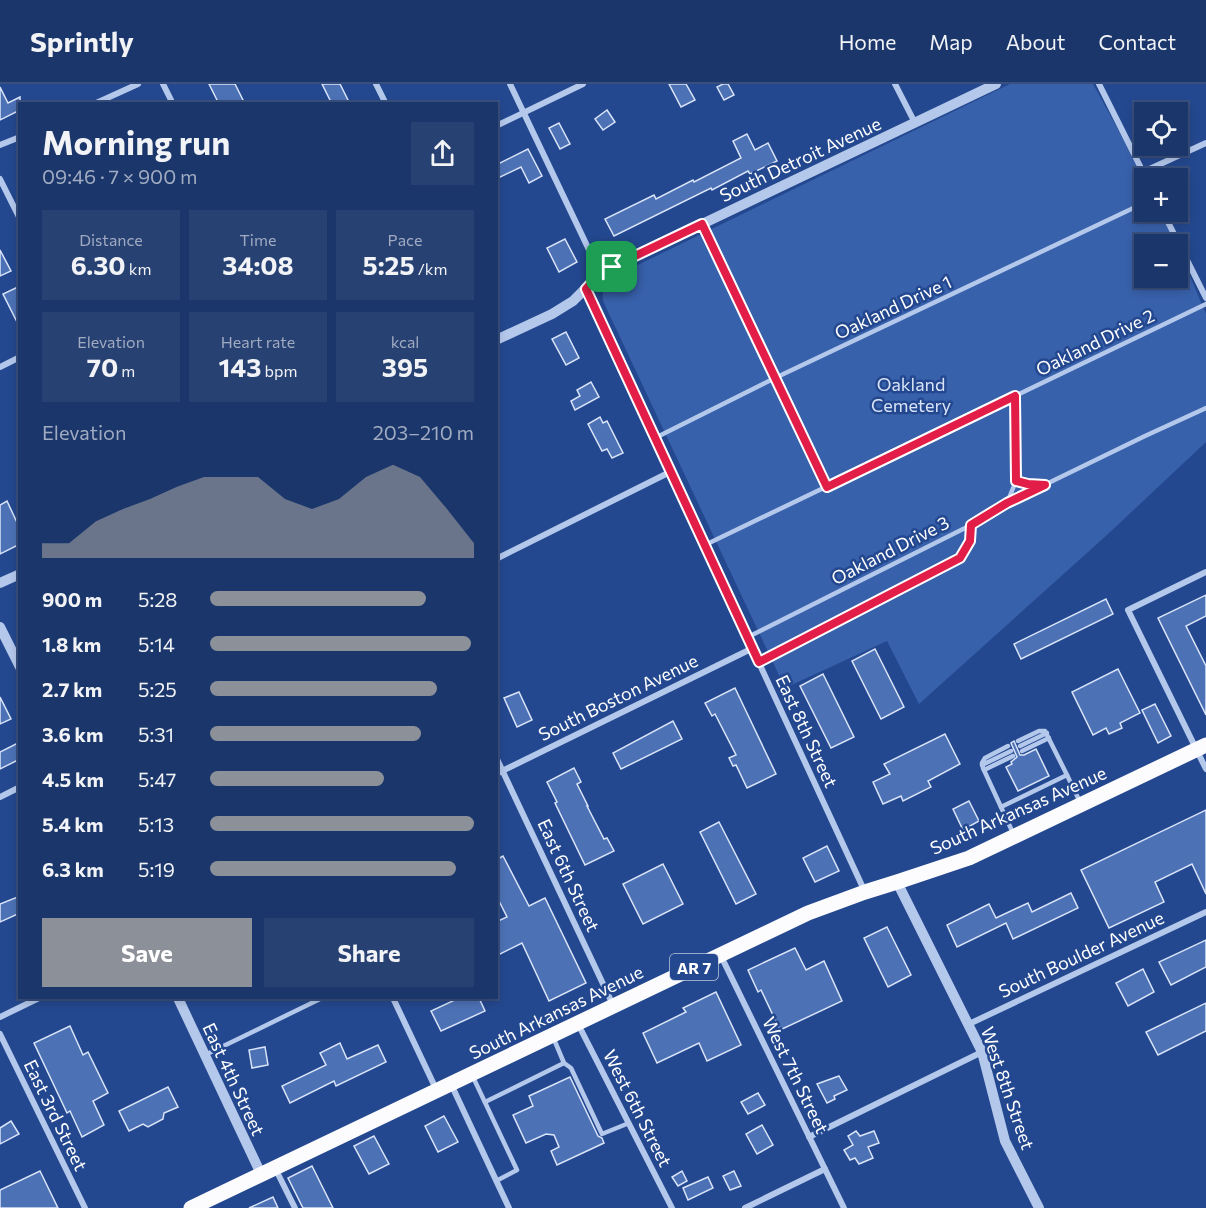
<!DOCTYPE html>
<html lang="en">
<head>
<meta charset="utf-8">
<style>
	:root { --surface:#1b366b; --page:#284173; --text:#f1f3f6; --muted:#a0abc1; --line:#39507e; --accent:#8c9099 }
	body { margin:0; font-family:Commissioner,sans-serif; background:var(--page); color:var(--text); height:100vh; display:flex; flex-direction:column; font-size:22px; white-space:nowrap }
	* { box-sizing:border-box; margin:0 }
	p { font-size:20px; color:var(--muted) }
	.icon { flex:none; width:33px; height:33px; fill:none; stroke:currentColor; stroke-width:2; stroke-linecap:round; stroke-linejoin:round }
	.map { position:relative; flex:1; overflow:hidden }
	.side { position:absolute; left:18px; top:18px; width:480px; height:897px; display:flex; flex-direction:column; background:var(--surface); border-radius:0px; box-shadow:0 3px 9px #0003,0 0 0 2px var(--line) }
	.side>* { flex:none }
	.buttons { position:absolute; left:1134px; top:18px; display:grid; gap:12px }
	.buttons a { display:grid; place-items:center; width:54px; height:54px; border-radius:0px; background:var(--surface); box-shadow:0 3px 9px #0003,0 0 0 2px var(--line); font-size:30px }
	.pin { position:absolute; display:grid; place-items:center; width:51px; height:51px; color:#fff; margin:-26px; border-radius:12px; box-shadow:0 3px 9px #0006 }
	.round { display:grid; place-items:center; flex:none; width:63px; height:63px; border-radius:0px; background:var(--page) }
	.overview { display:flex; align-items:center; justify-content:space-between; height:102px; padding:0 24px }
	h1 { font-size:33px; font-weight:700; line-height:45px }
	.figures { display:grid; grid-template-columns:repeat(3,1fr); gap:9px; height:102px; padding:6px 24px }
	.figures div { display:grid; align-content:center; border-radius:0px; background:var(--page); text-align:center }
	.figures b { font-size:26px; font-weight:700 }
	.figures small { font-size:16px; font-weight:400 }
	.figures p { font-size:16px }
	.chart { height:168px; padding:12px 24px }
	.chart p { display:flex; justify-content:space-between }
	.chart svg { width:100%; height:108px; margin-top:6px; fill:var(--accent); opacity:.7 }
	.button { display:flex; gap:12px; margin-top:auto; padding:12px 24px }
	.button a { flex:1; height:69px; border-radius:0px; background:var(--accent); color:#fff; font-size:24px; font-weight:700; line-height:69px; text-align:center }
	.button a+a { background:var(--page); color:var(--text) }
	ul { padding:0 24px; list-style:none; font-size:20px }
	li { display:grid; grid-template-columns:96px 72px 1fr; align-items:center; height:45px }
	li i { height:15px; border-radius:8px; background:var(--accent) }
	header { display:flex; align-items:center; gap:36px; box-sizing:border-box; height:84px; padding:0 30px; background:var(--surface); border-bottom:2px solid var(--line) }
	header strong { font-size:28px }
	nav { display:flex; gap:33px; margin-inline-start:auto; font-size:21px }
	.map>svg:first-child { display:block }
	.green { fill:#3861ab }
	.building { fill:#4c71b5; stroke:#d9e4f9; stroke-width:1.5 }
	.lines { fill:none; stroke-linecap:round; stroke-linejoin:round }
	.service { stroke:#b4c8ec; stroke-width:4.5 }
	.minor { stroke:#b4c8ec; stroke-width:6 }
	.tertiary { stroke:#b4c8ec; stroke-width:10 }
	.trunk { stroke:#fcfcff; stroke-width:15 }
	.route-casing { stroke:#fff; stroke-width:12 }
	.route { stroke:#e11d48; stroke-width:8 }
	.labels { text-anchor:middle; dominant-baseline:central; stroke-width:5; stroke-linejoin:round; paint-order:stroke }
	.shield { fill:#24488f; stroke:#bdc8dd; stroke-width:1.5 }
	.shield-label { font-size:16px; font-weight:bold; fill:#fff }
	.street-label { font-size:18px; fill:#fff; stroke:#24488f }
	.park-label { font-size:18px; fill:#d9e4f9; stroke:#24488f }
</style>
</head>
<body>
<header>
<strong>Sprintly</strong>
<nav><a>Home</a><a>Map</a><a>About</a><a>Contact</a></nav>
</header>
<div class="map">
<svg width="1206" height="1124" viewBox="0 0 1206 1124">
	<rect width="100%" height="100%" fill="#24488f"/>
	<path class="green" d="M1010 0H1093L1145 94 1144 128H1162L1176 160H1144V194H1178V164L1206 230V358L1108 450 919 620 887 557 785 604 603 217C602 206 603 201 611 194Z"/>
	<g class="building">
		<path d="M209 0H235L245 20H219Z"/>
		<path d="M322 0H340L350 20H332Z"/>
		<path d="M669 0H686L695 16 681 23Z"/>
		<path d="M723 0H728L734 11 724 16 717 3Z"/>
		<path d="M0 3 8 19 20 13V26L0 36Z"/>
		<path d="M607 26 615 38 603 46 595 35Z"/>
		<path d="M559 39 570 60 560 65 549 44Z"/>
		<path d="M747 50 755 66 768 59 777 77 750 90 748 87 712 106 711 104 614 152 605 135 654 111 656 115 693 96 694 98 741 74 733 57Z"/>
		<path d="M528 65 542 92 529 99 521 83 496 95V81Z"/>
		<path d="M565 155 577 178 559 188 547 164Z"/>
		<path d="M0 166 11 187 0 192Z"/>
		<path d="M20 202V244L3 210Z"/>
		<path d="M566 248 579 274 566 281 552 255Z"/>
		<path d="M591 298 599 313 575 326 571 317 580 312 577 306Z"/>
		<path d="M600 333 603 339 607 337 623 369 612 374 607 365 602 367 588 340Z"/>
		<path d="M7 417 20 445V460L0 470V421Z"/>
		<path d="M1206 511V532L1186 542 1206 582V631L1158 534Z"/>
		<path d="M1106 515 1113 530 1021 575 1014 560Z"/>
		<path d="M875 565 904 623 881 635 852 577Z"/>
		<path d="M1118 585 1140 629 1120 639 1122 644 1109 650 1106 644 1093 651 1072 608Z"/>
		<path d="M823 590 854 653 831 664 800 602Z"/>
		<path d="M735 604 776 690 747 704 736 681 733 682 729 674 736 671 715 630 712 632 705 619Z"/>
		<path d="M519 608 532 636 517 643 504 614Z"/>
		<path d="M0 613 11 635 0 640Z"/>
		<path d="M1155 620 1171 652 1158 659 1142 626Z"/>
		<path d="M673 637 682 655 621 685 613 669Z"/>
		<path d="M945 650 960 680 928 697 931 703 903 717 901 712 883 720 873 698 890 690 884 680Z"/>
		<path d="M1014 657 1020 671H1024L1036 665 1049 692 1018 707 1006 683 1012 680 1011 678 1017 673 1011 659Z"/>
		<path d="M20 658V675L0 685V668Z"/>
		<path d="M574 684 581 698 577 700 588 722H587L604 755 607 754 614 767 585 781 555 719 557 718 547 698Z"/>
		<path d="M969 717 979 737 963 746 953 725Z"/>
		<path d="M1206 726V810L1192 780 1155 798 1164 818 1109 844 1081 786Z"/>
		<path d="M719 738 756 810 736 820 700 748Z"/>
		<path d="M827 762 839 787 815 798 803 774Z"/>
		<path d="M503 772 529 822 545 814 586 899 549 917 522 859 496 872V838L507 833 496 811V776Z"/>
		<path d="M663 780 683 820 643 840 623 800Z"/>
		<path d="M1071 809 1078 824 1013 855 1006 839 957 863 947 841 989 820 996 834 1028 819 1032 828Z"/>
		<path d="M20 812V829L0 838V820Z"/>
		<path d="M887 843 911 891 888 903 864 854Z"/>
		<path d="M1206 856V883L1171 901 1159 878Z"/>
		<path d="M795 864 806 886 824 877 842 917 780 946 761 906 758 908 748 886Z"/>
		<path d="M1143 885 1154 908 1128 922 1116 899Z"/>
		<path d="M716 908 741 961 707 977 699 959 657 979 643 949 686 928 683 924Z"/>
		<path d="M459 914H479L485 927 441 947 431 927Z"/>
		<path d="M1206 919V947L1158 971 1146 948Z"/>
		<path d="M70 942 83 971 88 968 108 1009 93 1017 104 1041 82 1053 70 1027 67 1029 34 959Z"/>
		<path d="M340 959 347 975 378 961 386 978 336 1002 334 997 290 1019 282 1002 326 981 320 969Z"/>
		<path d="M265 963 268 981 252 984 249 966Z"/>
		<path d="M839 992 847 1006 834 1012 835 1015 827 1019 817 1000Z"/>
		<path d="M570 993 598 1052 602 1054 604 1059 557 1081 551 1067 559 1063 554 1051 546 1050 526 1059 513 1031 533 1022 529 1012Z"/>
		<path d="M168 1003 178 1023 164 1029 163 1035 148 1043 143 1040 129 1047 119 1027Z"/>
		<path d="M758 1009 765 1021 748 1030 741 1018Z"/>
		<path d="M444 1032 458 1058 438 1068 425 1042Z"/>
		<path d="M11 1037 19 1050 0 1060V1044Z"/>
		<path d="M762 1041 773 1061 757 1070 746 1050Z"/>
		<path d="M856 1047 860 1052 874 1047 879 1059 868 1063 873 1074 859 1080 855 1074 850 1076 844 1066 853 1061 848 1052Z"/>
		<path d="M374 1052 389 1080 369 1090 354 1062Z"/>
		<path d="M312 1082 333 1124H303L288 1094Z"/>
		<path d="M40 1087 58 1124H0V1106Z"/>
		<path d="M682 1087 687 1097 678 1102 672 1093Z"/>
		<path d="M734 1087 741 1102 730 1106 723 1092Z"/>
		<path d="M708 1093 713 1104 688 1116 683 1104Z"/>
		<path d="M273 1113 278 1124H249Z"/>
	</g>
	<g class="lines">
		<g class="service">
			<path d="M702 140 827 403"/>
			<path d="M655 354 775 294 1144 119"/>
			<path d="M1016 397 1027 401H1042"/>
			<path d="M1007 419 1016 397 1015 312"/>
			<path d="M705 461 1206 220"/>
			<path d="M748 553 971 441 1007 419 1145 352 1206 324"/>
			<path d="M759 578 960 474 970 457 971 441"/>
			<path d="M1018 657 1039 647H1045L1067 691"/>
			<path d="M1020 662 1047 649"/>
			<path d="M1022 667 1049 654"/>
			<path d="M982 681 1011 667"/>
			<path d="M984 686 1013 672"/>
			<path d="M1001 723 983 684 982 679 985 674 1008 662"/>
			<path d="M1013 749 1001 723 1067 691 1080 718"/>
			<path d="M205 971 322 914"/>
			<path d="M564 979 571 984 602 1050 629 1039"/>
			<path d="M473 993 517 1086 496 1097"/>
			<path d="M485 1018 564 979 553 953"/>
		</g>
		<g class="minor">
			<path d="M163 0 173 20"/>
			<path d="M376 0 386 20"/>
			<path d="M510 0 601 191"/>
			<path d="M895 0 915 39"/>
			<path d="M1099 0 1146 94"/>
			<path d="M94 20 138 0"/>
			<path d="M496 42 583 0"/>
			<path d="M0 61 20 53"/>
			<path d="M1143 88 1206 59"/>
			<path d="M0 95 20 135"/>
			<path d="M1163 128 1206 214"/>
			<path d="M586 205 865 808"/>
			<path d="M0 283 20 273"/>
			<path d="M496 475 670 388"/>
			<path d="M1206 488 1128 526 1206 685"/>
			<path d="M496 673 613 921"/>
			<path d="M496 690 753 564"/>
			<path d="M0 713 20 703"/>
			<path d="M721 872 844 1124"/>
			<path d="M393 914 436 1005"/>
			<path d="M0 933 39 914"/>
			<path d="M578 940 672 1124"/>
			<path d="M969 940 1206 828"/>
			<path d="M0 950 85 1124"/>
			<path d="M451 1000 509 1124"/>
			<path d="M809 1053 982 968"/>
			<path d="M275 1084 295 1124"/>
			<path d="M745 1124 825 1085"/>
		</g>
		<g class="tertiary">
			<path d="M496 256 552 230 573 217 595 195 612 183 996 0"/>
			<path d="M0 499 20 490"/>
			<path d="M0 543 20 583"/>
			<path d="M897 798 982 968 1005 1057 1039 1124"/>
			<path d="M178 914 261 1090"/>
		</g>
		<path class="trunk" d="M191 1124 808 829 865 808 897 798 969 774 1206 661"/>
	</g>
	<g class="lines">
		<g class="route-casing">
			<path id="route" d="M702 140 827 403 1015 312 1016 397 1028 400 1045 401 1007 419 971 441 970 457 960 474 759 578 586 205 595 195 612 183Z"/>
		</g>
		<use href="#route" class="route"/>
	</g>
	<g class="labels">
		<rect class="shield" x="670" y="870" width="48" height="26" rx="4.5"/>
		<g class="shield-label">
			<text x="694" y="883">AR 7</text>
		</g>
		<g class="street-label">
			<text transform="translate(800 75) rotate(-25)">South Detroit Avenue</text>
			<text transform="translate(893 223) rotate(-25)">Oakland Drive 1</text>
			<text transform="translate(1095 258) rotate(-26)">Oakland Drive 2</text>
			<text transform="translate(890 466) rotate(-27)">Oakland Drive 3</text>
			<text transform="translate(618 613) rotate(-26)">South Boston Avenue</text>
			<text transform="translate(807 647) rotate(65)">East 8th Street</text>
			<text transform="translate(1018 726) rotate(-24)">South Arkansas Avenue</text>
			<text transform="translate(569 791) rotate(65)">East 6th Street</text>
			<text transform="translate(1081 870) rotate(-25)">South Boulder Avenue</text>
			<text transform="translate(556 928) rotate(-26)">South Arkansas Avenue</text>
			<text transform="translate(796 991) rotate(64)">West 7th Street</text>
			<text transform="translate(234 995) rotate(65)">East 4th Street</text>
			<text transform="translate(1008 1004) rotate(71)">West 8th Street</text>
			<text transform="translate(638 1024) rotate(63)">West 6th Street</text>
			<text transform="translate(56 1031) rotate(64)">East 3rd Street</text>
		</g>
		<g class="park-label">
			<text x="911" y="300">Oakland<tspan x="911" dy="21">Cemetery</tspan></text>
		</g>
	</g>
</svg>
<div class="buttons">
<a><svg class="icon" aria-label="locate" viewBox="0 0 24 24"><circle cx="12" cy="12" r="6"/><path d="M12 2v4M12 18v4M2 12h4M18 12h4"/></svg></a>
<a>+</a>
<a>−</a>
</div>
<div class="pin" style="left:612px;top:183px;background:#1e9e55"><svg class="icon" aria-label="arrive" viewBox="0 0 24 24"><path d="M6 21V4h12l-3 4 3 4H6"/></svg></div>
<section class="side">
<div class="overview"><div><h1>Morning run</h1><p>09:46 · 7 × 900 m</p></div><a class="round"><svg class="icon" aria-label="share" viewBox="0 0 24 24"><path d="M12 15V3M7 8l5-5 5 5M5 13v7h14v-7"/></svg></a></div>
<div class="figures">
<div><p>Distance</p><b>6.30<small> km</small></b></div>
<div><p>Time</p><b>34:08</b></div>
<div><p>Pace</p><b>5:25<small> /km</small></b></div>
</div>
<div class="figures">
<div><p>Elevation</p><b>70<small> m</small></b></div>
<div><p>Heart rate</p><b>143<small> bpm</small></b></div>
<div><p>kcal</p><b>395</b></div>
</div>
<div class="chart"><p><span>Elevation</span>203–210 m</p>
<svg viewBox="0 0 160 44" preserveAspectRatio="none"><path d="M0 44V38L10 38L20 29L30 24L40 20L50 15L60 11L70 11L80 11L90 20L100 24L110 20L120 11L130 6L140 11L150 24L160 38V44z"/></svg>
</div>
<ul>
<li><b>900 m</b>5:28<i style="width:82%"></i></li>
<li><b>1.8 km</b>5:14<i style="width:99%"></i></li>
<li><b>2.7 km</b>5:25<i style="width:86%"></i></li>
<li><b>3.6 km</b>5:31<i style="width:80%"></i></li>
<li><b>4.5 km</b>5:47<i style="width:66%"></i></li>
<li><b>5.4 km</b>5:13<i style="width:100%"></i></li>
<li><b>6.3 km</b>5:19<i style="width:93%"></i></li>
</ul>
<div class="button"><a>Save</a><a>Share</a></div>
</section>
</div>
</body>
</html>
